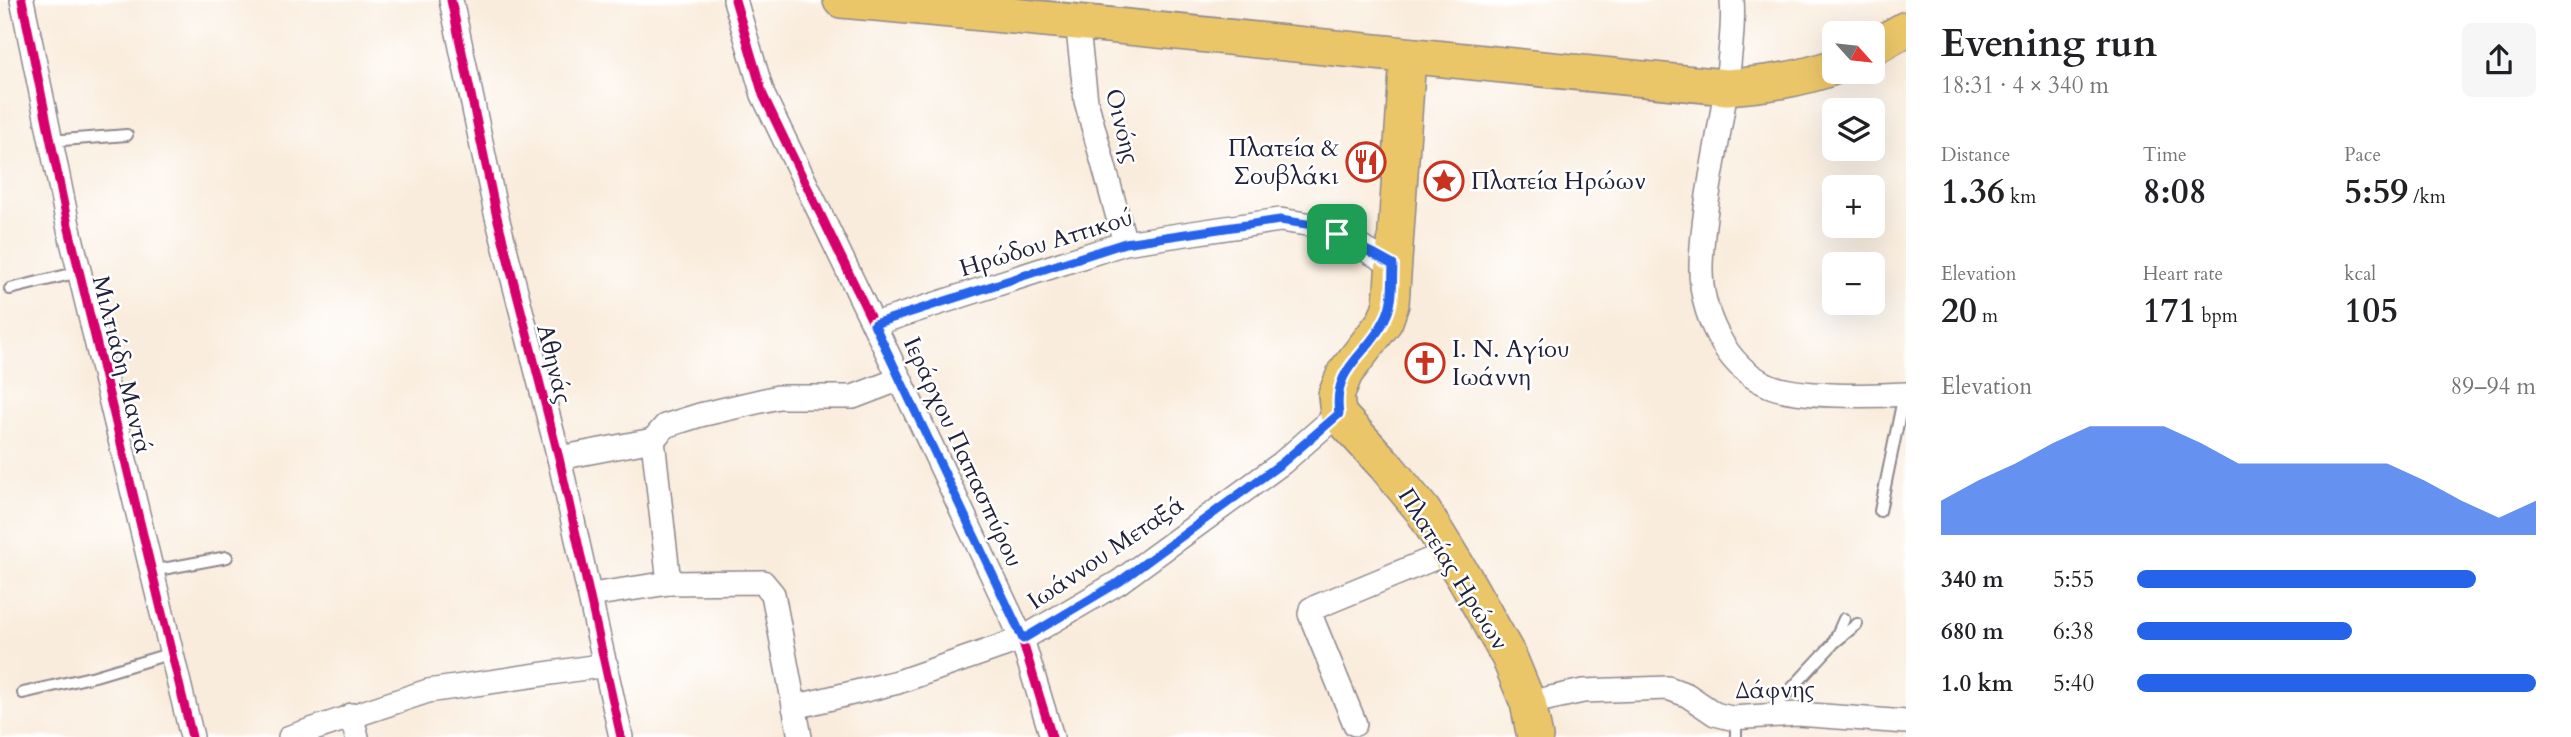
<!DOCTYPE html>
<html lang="en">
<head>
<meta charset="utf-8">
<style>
	:root { --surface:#fff; --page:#f6f6f6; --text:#202124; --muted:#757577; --accent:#2563eb }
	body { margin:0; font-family:Cardo,serif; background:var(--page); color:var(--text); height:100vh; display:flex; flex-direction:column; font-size:26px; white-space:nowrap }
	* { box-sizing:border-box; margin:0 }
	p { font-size:23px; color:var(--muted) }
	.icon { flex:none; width:38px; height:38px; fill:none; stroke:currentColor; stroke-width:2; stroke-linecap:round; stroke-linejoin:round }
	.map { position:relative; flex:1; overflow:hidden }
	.sheet { display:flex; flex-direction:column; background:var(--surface); width:665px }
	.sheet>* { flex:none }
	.needle { width:46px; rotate:117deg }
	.fabs { position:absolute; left:1822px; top:21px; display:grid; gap:14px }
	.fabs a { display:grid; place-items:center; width:63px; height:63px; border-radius:10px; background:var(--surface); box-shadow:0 7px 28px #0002; font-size:35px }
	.pin { position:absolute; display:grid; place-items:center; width:60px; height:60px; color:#fff; margin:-30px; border-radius:14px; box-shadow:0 4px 10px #0006 }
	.round { display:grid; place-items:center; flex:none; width:74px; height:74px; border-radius:10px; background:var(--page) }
	.head { display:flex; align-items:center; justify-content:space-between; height:119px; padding:0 35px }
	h1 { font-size:38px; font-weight:700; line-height:52px }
	.figures { display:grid; grid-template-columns:repeat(3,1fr); gap:10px; height:119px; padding:7px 35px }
	.figures div { display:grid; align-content:center }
	.figures b { font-size:35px; font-weight:700 }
	.figures small { font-size:19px; font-weight:400 }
	.figures p { font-size:19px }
	.chart { height:196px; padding:14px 35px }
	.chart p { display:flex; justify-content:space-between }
	.chart svg { width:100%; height:126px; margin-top:7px; fill:var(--accent); opacity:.7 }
	ul { padding:0 35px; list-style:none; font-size:23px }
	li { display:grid; grid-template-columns:112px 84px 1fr; align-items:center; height:52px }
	li i { height:18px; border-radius:9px; background:var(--accent) }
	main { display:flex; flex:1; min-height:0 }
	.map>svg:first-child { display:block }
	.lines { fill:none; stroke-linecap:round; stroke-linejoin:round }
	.service-casing { stroke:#8e878c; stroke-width:14 }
	.minor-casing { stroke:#8e878c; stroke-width:26 }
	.primary-casing { stroke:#8e878c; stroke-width:38 }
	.service { stroke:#fff; stroke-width:10 }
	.minor { stroke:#fff; stroke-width:23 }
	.primary { stroke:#ebc669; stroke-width:35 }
	.cycleway-casing { stroke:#fff; stroke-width:13 }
	.cycleway { stroke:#d6006c; stroke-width:9 }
	.route-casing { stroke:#fff; stroke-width:14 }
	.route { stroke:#2563eb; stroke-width:9 }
	.labels { text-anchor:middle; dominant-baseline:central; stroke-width:5; stroke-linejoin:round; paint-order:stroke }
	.street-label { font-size:24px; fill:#22223b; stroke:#fff }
	.poi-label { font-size:24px; fill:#22223b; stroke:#fff; text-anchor:start }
</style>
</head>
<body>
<main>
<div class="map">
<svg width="1906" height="737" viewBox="0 0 1906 737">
	<rect width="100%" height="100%" fill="#fff"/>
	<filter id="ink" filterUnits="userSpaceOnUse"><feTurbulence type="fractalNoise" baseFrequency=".0143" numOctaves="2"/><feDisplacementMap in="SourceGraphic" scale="14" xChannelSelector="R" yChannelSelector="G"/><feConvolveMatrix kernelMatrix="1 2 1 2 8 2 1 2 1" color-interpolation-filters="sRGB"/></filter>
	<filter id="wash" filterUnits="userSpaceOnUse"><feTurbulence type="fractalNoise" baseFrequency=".00686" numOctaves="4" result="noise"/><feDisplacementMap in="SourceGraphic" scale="28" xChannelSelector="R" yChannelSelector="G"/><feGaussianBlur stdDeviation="1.57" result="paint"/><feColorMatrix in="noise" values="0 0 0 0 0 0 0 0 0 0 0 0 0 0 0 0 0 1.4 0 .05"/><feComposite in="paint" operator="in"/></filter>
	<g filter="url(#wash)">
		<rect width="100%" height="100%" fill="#f9ecdc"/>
	</g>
	<g filter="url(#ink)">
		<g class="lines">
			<g class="service-casing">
				<g id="service">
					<path d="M50 141 127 135"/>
					<path d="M10 289 79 272"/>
					<path d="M1880 511 1904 394"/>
					<path d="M152 571 227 557"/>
					<path d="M1835 642 1857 624"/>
					<path d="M23 693 95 676 172 653"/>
					<path d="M1768 714 1833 644 1844 619"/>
					<path d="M1736 719V737"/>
				</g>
			</g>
			<g class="minor-casing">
				<g id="minor">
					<path d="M22 0 68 225 192 737"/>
					<path d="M451 0 496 213 559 458 621 737"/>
					<path d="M735 0 763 95 900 379 1022 639 1052 737"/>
					<path d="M1732 0C1734 21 1731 43 1729 64 1722 131 1703 198 1701 265 1700 311 1724 366 1768 385 1796 398 1874 396 1906 394"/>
					<path d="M1077 21 1086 101 1125 243"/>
					<path d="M874 324 1125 243 1280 220 1313 225 1337 234 1393 265"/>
					<path d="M653 440 669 583"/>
					<path d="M559 458 653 440 665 426 700 415 778 397H853L900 379"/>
					<path d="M591 595 669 583 763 582 773 594 800 737"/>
					<path d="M1528 703 1583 691 1668 688 1687 695 1715 714 1731 718 1797 714 1906 722"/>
					<path d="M794 707 898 682 1022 639 1119 582 1282 463 1338 414"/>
					<path d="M351 715 357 737"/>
					<path d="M1355 724 1310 614 1311 609 1449 552"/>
					<path d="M290 737 428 691 606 665"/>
				</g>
			</g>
			<g class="primary-casing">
				<g id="primary">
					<path d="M841 0C1137 26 1431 59 1727 87 1764 84 1798 80 1834 67"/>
					<path d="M1872 48 1906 29"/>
					<path d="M1408 57 1391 304 1385 321 1345 373 1336 395 1338 414 1385 465 1423 511 1465 579 1509 657 1528 703 1535 737"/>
				</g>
			</g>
			<use href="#service" class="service"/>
			<use href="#minor" class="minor"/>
			<use href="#primary" class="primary"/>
			<g class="cycleway-casing">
				<g id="cycleway">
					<path d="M22 0 68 225 192 737"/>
					<path d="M451 0 496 213 559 458 621 737"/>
					<path d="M735 0 763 95 900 379 1022 639 1052 737"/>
				</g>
			</g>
			<use href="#cycleway" class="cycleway"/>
		</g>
	</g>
	<g class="lines" filter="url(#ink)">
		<g class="route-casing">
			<path id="route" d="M1280 220 1313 225 1337 234 1393 265C1392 284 1394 302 1385 319 1368 356 1332 366 1339 414L1282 463 1119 582 1023 639 874 324 1125 243Z"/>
		</g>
		<use href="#route" class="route"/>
	</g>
	<defs>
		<g id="restaurant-ring" transform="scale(2.0125)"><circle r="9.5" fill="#fff" stroke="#c8321e" stroke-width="1.5"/><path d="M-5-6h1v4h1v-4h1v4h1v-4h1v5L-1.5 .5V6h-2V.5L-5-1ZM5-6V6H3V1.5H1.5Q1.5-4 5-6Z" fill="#c8321e"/></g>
		<g id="sight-ring" transform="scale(2.0125)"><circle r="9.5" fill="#fff" stroke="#c8321e" stroke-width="1.5"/><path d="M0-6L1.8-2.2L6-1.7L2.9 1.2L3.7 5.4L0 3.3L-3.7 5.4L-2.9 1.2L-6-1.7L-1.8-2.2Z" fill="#c8321e"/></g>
		<g id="church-ring" transform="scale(2.0125)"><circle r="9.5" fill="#fff" stroke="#c8321e" stroke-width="1.5"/><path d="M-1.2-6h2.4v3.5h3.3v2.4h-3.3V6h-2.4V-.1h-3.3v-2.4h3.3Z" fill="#c8321e"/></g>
	</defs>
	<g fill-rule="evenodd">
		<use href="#restaurant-ring" x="1366" y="162"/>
		<use href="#sight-ring" x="1444" y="181"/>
		<use href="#church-ring" x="1425" y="363"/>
	</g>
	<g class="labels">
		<g class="street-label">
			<text transform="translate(1122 126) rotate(76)">Οινόης</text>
			<text transform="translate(1046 243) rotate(-17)">Ηρώδου Αττικού</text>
			<text transform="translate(554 364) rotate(76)">Αθηνάς</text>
			<text transform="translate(122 365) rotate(76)">Μιλτιάδη Μαντά</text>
			<text transform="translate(963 452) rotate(65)">Ιεράρχου Παπασπύρου</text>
			<text transform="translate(1106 553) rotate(-34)">Ιωάννου Μεταξά</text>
			<text transform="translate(1453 569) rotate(58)">Πλατείας Ηρώων</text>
			<text transform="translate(1775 690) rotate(-1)">Δάφνης</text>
		</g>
		<g class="poi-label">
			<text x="1339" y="148" text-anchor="end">Πλατεία &amp;<tspan x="1339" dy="28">Σουβλάκι</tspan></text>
			<text x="1471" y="181">Πλατεία Ηρώων</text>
			<text x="1452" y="349">Ι. Ν. Αγίου<tspan x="1452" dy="28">Ιωάννη</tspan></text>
		</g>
	</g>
</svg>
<div class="fabs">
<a><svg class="needle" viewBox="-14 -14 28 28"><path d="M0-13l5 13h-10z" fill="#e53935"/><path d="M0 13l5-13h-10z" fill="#757577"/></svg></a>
<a><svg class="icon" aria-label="layers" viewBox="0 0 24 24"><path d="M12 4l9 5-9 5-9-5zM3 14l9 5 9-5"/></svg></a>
<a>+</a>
<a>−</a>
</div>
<div class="pin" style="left:1337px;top:234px;background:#1e9e55"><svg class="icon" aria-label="arrive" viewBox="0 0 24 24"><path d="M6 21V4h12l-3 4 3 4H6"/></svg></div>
</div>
<section class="sheet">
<div class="head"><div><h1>Evening run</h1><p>18:31 · 4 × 340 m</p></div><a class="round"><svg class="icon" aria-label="share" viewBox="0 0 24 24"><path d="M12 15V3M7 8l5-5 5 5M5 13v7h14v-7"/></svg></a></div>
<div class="figures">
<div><p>Distance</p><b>1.36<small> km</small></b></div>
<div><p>Time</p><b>8:08</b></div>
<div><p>Pace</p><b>5:59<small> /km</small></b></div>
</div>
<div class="figures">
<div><p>Elevation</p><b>20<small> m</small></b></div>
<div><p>Heart rate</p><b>171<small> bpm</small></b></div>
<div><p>kcal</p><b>105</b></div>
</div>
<div class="chart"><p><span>Elevation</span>89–94 m</p>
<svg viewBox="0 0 160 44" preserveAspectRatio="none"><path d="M0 44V32L10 25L20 19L30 12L40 6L50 6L60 6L70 12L80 19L90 19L100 19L110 19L120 19L130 25L140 32L150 38L160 32V44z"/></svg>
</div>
<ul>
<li><b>340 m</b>5:55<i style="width:85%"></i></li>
<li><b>680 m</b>6:38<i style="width:54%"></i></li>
<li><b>1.0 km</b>5:40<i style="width:100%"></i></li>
</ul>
</section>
</main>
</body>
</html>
